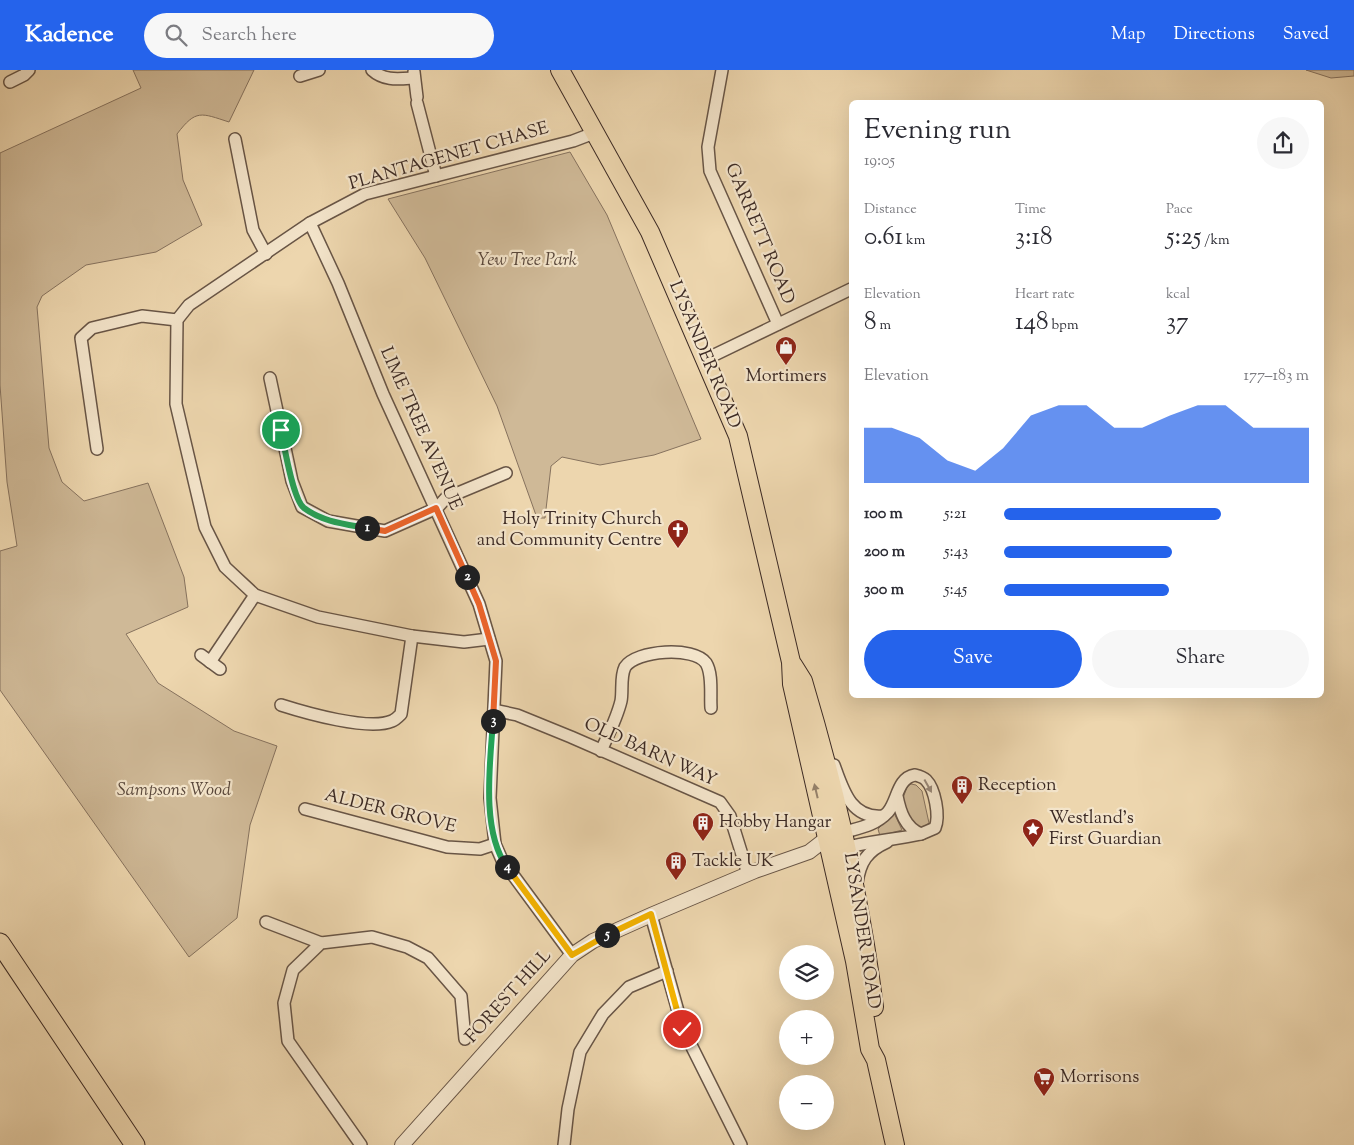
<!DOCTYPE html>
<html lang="en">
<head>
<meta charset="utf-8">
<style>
	:root { --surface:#fff; --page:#f7f7f7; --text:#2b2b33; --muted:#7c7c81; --accent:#2563eb }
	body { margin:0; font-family:"Sorts Mill Goudy",serif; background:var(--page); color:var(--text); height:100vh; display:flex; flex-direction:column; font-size:19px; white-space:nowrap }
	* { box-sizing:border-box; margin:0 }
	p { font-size:16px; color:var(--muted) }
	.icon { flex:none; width:28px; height:28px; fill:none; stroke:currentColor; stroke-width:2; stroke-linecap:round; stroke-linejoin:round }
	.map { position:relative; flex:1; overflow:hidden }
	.details { position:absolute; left:849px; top:30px; width:475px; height:598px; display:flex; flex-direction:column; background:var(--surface); border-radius:8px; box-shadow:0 5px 20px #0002 }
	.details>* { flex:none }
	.controls { position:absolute; left:779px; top:875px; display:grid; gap:10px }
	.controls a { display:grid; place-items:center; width:55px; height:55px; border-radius:50%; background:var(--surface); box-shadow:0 5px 20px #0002; font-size:25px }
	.pin { position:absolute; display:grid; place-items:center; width:42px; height:42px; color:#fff; margin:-21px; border:2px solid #fff; border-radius:50%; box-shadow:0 1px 5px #0007 }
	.km { position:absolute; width:25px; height:25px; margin:-12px; border-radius:50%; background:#222; color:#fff; font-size:14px; line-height:25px; text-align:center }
	.round { display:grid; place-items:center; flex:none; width:52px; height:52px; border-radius:26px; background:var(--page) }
	.summary { display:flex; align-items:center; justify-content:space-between; height:85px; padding:0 15px }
	h1 { font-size:28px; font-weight:600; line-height:38px }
	.figures { display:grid; grid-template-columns:repeat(3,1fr); gap:8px; height:85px; padding:5px 15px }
	.figures div { display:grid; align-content:center }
	.figures b { font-size:25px; font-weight:600 }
	.figures small { font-size:14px; font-weight:400 }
	.figures p { font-size:14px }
	.chart { height:140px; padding:10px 15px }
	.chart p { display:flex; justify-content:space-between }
	.chart svg { width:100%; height:90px; margin-top:5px; fill:var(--accent); opacity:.7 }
	.cta { display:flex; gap:10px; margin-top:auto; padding:10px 15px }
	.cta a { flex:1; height:58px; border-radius:30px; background:var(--accent); color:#fff; font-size:20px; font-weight:600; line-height:58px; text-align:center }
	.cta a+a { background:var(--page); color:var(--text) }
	ul { padding:0 15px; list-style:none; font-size:16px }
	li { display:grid; grid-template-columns:80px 60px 1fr; align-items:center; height:38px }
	li i { height:12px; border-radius:6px; background:var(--accent) }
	header { display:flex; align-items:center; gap:30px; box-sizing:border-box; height:70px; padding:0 25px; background:var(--accent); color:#fff }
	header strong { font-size:24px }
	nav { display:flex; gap:28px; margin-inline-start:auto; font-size:18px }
	.search { width:350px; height:45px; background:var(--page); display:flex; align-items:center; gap:12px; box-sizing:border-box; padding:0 18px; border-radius:28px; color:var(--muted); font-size:19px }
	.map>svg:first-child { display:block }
	.green { fill:#cfb997; stroke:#86725e }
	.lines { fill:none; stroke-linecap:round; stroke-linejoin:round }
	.minor-casing { stroke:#685546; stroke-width:14 }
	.tertiary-casing { stroke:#685546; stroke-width:16 }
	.primary-casing { stroke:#3c2a24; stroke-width:20 }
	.trunk-casing { stroke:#3c2a24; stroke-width:21 }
	.minor { stroke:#f3e4ca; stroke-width:11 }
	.tertiary { stroke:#f3e4ca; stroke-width:14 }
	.primary { stroke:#edd6ae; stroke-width:18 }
	.trunk { stroke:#edd6ae; stroke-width:19 }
	.oneway { fill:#988777 }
	.oneway2 { fill:#948069 }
	.split-1-casing { stroke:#fff; stroke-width:10 }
	.split-2-casing { stroke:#fff; stroke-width:10 }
	.split-3-casing { stroke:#fff; stroke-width:10 }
	.split-4-casing { stroke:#fff; stroke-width:10 }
	.split-5-casing { stroke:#fff; stroke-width:10 }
	.split-6-casing { stroke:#fff; stroke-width:10 }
	.split-1 { stroke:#22a559; stroke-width:6 }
	.split-2 { stroke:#f0652b; stroke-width:6 }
	.split-3 { stroke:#f0652b; stroke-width:6 }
	.split-4 { stroke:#22a559; stroke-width:6 }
	.split-5 { stroke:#f5b400; stroke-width:6 }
	.split-6 { stroke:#f5b400; stroke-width:6 }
	.labels { text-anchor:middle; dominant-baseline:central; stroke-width:4.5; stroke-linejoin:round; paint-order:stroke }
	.street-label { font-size:18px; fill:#3c2a24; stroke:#f3e4ca }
	.park-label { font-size:18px; font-style:italic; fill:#59473b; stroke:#f3e4ca }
	.poi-label { font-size:18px; fill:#3c2a24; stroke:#f3e4ca; text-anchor:start }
</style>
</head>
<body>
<header>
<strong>Kadence</strong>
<div class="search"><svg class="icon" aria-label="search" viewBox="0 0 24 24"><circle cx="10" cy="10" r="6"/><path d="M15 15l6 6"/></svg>Search here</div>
<nav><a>Map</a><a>Directions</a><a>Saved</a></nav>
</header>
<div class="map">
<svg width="1354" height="1075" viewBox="0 0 1354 1075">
	<rect width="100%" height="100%" fill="#edd6ae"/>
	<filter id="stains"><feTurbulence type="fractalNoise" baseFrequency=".004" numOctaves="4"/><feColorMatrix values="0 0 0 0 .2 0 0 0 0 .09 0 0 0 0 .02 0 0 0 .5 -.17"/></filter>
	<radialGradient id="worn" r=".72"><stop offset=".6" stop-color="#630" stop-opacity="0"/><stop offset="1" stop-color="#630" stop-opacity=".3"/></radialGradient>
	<g class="green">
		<path d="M133 0H254L229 52C201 43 196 39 177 64L183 110 202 155 156 182 86 195 42 226 37 237 49 378 62 412 84 431 148 413 184 507 188 537 126 564 158 613 234 661 277 676 250 755 237 848 189 887 0 620V481L17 476 7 412 0 315V83L141 18Z"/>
		<path d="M1306 0H1354V6L1331 8Z"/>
		<path d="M570 82 607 145 701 369 654 385 600 395 562 387 551 396 545 448H537L497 336 425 188 388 129Z"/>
		<path d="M911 714 916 715 922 721 929 753 921 759 909 750 902 731 907 717Z"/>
		<path d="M894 743 902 760 880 766 878 759Z"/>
	</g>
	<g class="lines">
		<g class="minor-casing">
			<g id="minor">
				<path d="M372 0C384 11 398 9 413 8"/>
				<path d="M722 0 708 77 710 101 778 254"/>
				<path d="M414 2 417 27"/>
				<path d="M300 6 319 0"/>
				<path d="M10 12 24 5 29 0"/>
				<path d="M417 33 436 106"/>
				<path d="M235 69 253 160 266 184"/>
				<path d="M310 153 338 213 383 324 479 534 496 591 490 728 495 774 502 790 572 885"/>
				<path d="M706 289 851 219"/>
				<path d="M270 308 292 411 302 437 328 451 385 461 437 438 446 428 506 403"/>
				<path d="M97 379 81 268 92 258 142 246 177 250"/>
				<path d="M489 569 464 572 412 566 318 547 255 525 225 497 205 457 176 334 177 250 189 235 310 153 365 124 573 71 594 63"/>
				<path d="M201 585 220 599"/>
				<path d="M210 592 255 525"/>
				<path d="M281 635C306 643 369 661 392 651 395 650 399 646 401 644L412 566"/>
				<path d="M494 640 517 645 571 667 720 732 730 746 748 804"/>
				<path d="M601 681C608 665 617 648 621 631 623 621 620 607 625 597 636 580 694 576 706 593 713 604 710 625 711 638"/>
				<path d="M834 695C843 720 851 749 883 746"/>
				<path d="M305 739 447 777 480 779 495 774"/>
				<path d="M838 764C857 758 874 757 888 742 898 730 897 708 915 705 919 706 923 707 926 710 935 719 940 746 935 758L921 764C905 758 900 741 897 726"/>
				<path d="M841 779C868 771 894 770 921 764"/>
				<path d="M857 813C860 792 867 781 887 772"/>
				<path d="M651 845 683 959 741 1075"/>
				<path d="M266 852 321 873"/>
				<path d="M361 1075 288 971 284 933 293 900 321 873 372 867 407 877 428 888 461 926 465 969"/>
				<path d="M564 1075 568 1039 580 982 603 944 629 917 667 901"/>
			</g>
		</g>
		<g class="tertiary-casing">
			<path id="tertiary" d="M402 1075 572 885 593 871 651 845 755 801 809 782 827 768"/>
		</g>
		<g class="primary-casing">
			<g id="primary">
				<path d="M560 0 650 162 738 366 791 592 792 614 855 891 870 979 876 990 895 1075"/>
				<path d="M793 595 803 611C835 718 860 826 874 937"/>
			</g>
		</g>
		<g class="trunk-casing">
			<path id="trunk" d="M0 873 135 1075"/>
		</g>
		<use href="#minor" class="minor"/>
		<use href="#tertiary" class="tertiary"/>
		<use href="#primary" class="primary"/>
		<use href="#trunk" class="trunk"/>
	</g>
	<defs><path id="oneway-solid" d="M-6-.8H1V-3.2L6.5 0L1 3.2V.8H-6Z" transform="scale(1.25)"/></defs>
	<use class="oneway" href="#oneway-solid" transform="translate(928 716) rotate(61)"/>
	<use class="oneway2" href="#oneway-solid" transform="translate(816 721) rotate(-103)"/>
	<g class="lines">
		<g class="split-1-casing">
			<path id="split-1" d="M281 360C284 375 293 430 304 438 323 452 345 454 367 458"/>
		</g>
		<g class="split-2-casing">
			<path id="split-2" d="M367 458 385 461 436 438 467 507"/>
		</g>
		<g class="split-3-casing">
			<path id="split-3" d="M467 507 479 534 496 591 493 651"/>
		</g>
		<g class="split-4-casing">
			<path id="split-4" d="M493 651C490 694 481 761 507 797"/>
		</g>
		<g class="split-5-casing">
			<path id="split-5" d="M507 797 572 885 607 865"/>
		</g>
		<g class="split-6-casing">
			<path id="split-6" d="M607 865 651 844 682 959"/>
		</g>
		<use href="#split-1" class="split-1"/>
		<use href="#split-2" class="split-2"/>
		<use href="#split-3" class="split-3"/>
		<use href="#split-4" class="split-4"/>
		<use href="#split-5" class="split-5"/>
		<use href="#split-6" class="split-6"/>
	</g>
	<defs>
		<g id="shop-pin" transform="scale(1.125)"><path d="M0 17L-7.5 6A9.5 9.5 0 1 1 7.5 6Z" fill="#8f2418" stroke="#f3e4ca"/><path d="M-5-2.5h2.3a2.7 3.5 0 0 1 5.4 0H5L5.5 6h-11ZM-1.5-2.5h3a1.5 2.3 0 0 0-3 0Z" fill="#fff"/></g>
		<g id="church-pin" transform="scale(1.125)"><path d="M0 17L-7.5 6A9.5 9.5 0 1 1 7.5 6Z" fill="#8f2418" stroke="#f3e4ca"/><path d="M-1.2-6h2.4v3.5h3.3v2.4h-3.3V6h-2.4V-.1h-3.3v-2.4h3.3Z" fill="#fff"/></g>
		<g id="building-pin" transform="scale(1.125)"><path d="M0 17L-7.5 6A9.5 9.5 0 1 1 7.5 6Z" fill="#8f2418" stroke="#f3e4ca"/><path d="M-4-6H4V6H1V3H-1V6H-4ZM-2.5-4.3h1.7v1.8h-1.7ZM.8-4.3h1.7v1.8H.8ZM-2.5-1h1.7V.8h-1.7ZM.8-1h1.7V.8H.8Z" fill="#fff"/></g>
		<g id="sight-pin" transform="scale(1.125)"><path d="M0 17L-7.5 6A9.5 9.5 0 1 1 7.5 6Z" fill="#8f2418" stroke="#f3e4ca"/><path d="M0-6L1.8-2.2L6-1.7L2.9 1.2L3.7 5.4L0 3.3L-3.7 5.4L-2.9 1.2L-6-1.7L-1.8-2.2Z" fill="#fff"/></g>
		<g id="supermarket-pin" transform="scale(1.125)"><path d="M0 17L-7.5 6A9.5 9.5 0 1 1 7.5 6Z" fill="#8f2418" stroke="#f3e4ca"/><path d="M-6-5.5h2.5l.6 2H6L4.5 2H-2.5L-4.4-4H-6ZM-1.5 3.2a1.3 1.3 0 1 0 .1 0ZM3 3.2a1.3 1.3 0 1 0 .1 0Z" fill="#fff"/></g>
	</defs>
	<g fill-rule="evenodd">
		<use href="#shop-pin" x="786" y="277"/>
		<use href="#church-pin" x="678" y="460"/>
		<use href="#building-pin" x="962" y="716"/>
		<use href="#building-pin" x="703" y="753"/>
		<use href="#sight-pin" x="1033" y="759"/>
		<use href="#building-pin" x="676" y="792"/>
		<use href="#supermarket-pin" x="1044" y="1008"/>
	</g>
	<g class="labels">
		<g class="street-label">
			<text transform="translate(449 87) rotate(-16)">PLANTAGENET CHASE</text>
			<text transform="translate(759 164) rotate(67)">GARRETT ROAD</text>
			<text transform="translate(704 285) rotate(67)">LYSANDER ROAD</text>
			<text transform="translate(420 359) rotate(66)">LIME TREE AVENUE</text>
			<text transform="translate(650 683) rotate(24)">OLD BARN WAY</text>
			<text transform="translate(390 742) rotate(14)">ALDER GROVE</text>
			<text transform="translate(861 861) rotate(81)">LYSANDER ROAD</text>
			<text transform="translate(509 927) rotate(-48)">FOREST HILL</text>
		</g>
		<g class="park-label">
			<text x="527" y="191">Yew Tree Park</text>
			<text x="174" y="721">Sampsons Wood</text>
		</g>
		<g class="poi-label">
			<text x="786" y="307" text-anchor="middle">Mortimers</text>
			<text x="662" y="450" text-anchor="end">Holy Trinity Church<tspan x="662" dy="21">and Community Centre</tspan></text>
			<text x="978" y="716">Reception</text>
			<text x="1049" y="749">Westland's<tspan x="1049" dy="21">First Guardian</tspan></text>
			<text x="719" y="753">Hobby Hangar</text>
			<text x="692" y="792">Tackle UK</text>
			<text x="1060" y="1008">Morrisons</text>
		</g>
	</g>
	<rect width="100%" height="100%" filter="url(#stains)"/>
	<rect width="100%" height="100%" fill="url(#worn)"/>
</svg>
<div class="controls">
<a><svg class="icon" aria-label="layers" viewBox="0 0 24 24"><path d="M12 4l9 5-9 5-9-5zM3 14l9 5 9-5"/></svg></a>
<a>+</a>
<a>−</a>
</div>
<div class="pin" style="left:281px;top:360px;background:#1e9e55"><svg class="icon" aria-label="arrive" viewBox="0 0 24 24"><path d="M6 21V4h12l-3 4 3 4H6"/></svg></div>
<div class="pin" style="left:682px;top:959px;background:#d93025"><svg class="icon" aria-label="check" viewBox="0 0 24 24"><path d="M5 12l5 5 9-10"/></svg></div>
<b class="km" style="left:367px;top:458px">1</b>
<b class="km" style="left:467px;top:507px">2</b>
<b class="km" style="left:493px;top:651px">3</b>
<b class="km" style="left:507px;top:797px">4</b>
<b class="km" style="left:607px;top:865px">5</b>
<section class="details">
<div class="summary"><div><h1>Evening run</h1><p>19:05</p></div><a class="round"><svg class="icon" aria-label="share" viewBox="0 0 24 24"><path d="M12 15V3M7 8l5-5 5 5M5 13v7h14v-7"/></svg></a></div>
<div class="figures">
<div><p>Distance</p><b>0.61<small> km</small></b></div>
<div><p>Time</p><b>3:18</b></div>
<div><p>Pace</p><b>5:25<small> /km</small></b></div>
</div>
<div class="figures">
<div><p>Elevation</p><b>8<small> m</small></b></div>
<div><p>Heart rate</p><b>148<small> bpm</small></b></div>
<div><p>kcal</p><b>37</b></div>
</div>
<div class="chart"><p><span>Elevation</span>177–183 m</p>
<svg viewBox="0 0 160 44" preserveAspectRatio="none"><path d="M0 44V17L10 17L20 22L30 33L40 38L50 27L60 11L70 6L80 6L90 17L100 17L110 11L120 6L130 6L140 17L150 17L160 17V44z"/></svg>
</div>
<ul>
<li><b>100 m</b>5:21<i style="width:71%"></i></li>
<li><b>200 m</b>5:43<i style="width:55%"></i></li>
<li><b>300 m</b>5:45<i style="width:54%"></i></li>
</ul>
<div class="cta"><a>Save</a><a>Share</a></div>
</section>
</div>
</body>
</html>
